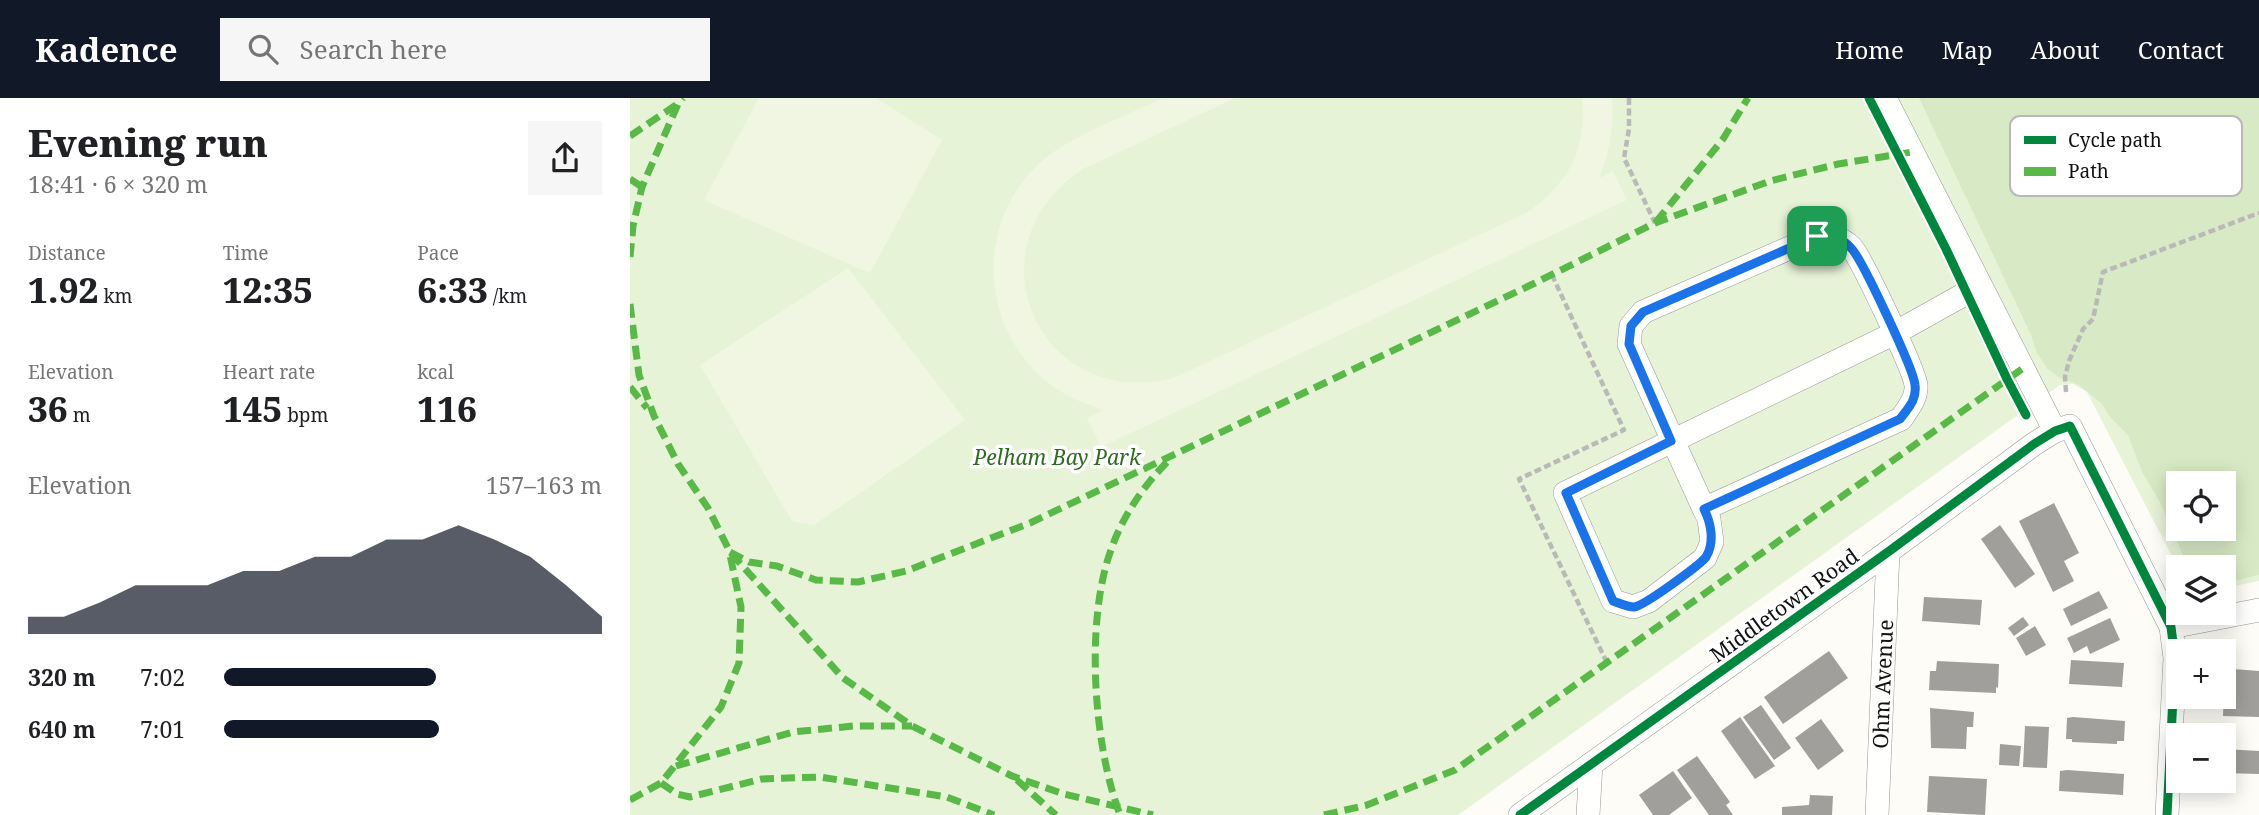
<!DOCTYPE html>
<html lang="en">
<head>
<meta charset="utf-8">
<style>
	:root { --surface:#fff; --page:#f6f6f6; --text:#202124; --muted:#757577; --accent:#111827 }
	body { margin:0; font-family:"Noto Serif",serif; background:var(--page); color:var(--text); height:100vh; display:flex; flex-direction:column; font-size:26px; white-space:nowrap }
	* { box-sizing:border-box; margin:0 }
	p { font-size:23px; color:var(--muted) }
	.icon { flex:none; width:38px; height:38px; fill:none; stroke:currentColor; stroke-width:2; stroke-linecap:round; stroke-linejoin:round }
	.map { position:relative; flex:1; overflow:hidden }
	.sheet { display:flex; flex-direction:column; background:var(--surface); width:630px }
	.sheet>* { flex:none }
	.tools { position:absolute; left:1536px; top:373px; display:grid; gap:14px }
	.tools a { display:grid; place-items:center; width:70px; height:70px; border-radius:0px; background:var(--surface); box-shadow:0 4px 18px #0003; font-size:35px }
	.pin { position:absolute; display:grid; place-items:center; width:60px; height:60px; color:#fff; margin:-30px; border-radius:14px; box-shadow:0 4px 10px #0006 }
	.round { display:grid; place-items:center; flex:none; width:74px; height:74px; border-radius:0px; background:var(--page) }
	.headline { display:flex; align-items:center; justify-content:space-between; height:119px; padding:0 28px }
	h1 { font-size:38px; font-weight:800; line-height:52px }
	.metrics { display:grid; grid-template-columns:repeat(3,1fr); gap:10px; height:119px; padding:7px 28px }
	.metrics div { display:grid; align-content:center }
	.metrics b { font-size:35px; font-weight:800 }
	.metrics small { font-size:19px; font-weight:400 }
	.metrics p { font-size:19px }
	.chart { height:196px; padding:14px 28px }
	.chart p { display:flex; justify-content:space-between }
	.chart svg { width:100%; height:126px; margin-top:7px; fill:var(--accent); opacity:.7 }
	ul { padding:0 28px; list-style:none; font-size:23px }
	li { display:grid; grid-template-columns:112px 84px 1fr; align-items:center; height:52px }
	li i { height:18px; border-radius:9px; background:var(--accent) }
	header { display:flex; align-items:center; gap:42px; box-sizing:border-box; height:98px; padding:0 35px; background:var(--accent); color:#fff }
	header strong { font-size:33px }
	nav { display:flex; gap:38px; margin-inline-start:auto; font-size:24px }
	.search { width:490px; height:63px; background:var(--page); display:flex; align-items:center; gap:18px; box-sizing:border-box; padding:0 24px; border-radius:0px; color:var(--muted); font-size:26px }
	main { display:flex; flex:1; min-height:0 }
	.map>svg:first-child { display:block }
	.green { fill:#e7f3d7; fill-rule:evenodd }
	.forest { fill:#d8eac5; fill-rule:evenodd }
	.pitch { fill:#f0f6e1 }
	.building { fill:#a19f9c }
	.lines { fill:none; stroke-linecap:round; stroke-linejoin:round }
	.minor-casing { stroke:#979795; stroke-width:24 }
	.path { stroke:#b9b9b8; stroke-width:4.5; stroke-dasharray:7 3.5; stroke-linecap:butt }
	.minor { stroke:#fffffe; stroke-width:23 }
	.quiet { stroke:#58b947; stroke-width:7; stroke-dasharray:14 7; stroke-linecap:butt }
	.cycleway-casing { stroke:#fff; stroke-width:13 }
	.cycleway { stroke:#00873e; stroke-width:9 }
	.route-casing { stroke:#fff; stroke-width:14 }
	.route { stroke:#1a73e8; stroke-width:9 }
	.labels { text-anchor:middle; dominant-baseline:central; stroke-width:7; stroke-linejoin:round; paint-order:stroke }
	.park-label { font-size:21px; font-style:italic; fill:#2f6b1f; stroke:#fff }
	.street-label { font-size:21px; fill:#111; stroke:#fff }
	.key { fill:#fff; stroke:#b8b8b8; stroke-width:2 }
	.key-label { font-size:19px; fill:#111 }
</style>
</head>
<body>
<header>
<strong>Kadence</strong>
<div class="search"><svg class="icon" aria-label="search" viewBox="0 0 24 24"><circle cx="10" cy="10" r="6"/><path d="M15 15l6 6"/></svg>Search here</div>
<nav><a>Home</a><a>Map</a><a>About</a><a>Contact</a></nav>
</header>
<main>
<section class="sheet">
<div class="headline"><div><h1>Evening run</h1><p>18:41 · 6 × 320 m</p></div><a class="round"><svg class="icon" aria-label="share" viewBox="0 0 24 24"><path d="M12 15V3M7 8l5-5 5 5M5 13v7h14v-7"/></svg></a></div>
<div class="metrics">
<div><p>Distance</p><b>1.92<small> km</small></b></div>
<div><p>Time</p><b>12:35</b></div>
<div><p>Pace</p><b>6:33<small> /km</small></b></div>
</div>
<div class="metrics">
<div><p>Elevation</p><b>36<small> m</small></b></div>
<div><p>Heart rate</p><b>145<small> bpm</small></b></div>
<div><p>kcal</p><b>116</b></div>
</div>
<div class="chart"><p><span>Elevation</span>157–163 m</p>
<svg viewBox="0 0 160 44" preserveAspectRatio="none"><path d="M0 44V38L10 38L20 33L30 27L40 27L50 27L60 22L70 22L80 17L90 17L100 11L110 11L120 6L130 11L140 17L150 27L160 38V44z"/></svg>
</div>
<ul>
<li><b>320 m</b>7:02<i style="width:56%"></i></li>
<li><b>640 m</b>7:01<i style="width:57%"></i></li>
</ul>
</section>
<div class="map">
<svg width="1629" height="717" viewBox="0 0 1629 717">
	<rect width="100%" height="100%" fill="#fdfcf7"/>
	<path class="green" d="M0 0H1629V483L1594 490V469H1549V472L1457 294 1443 286 1430 287 828 717H0ZM1549 385H1594V430H1549Z"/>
	<path class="forest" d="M1289 0H1629V477L1594 485V469H1558L1530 404 1512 374 1498 337 1481 320 1471 305 1449 287 1428 279 1417 270 1407 255 1401 237ZM1549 385H1594V430H1549Z"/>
	<g class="pitch">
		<path d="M129 0H246L312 42 240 175 74 102Z"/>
		<path d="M533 0H605L453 71C335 149 409 314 544 280L898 114C939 85 957 51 952 0H982C984 28 980 53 969 80L983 73 997 102 471 349 457 320 473 312C447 303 424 293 405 273 348 215 350 118 411 64 438 39 498 17 533 0Z"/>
		<path d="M218 170 335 322 184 427 162 423 70 267Z"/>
	</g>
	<g class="building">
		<path d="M1424 405 1449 455 1434 463 1444 483 1423 494 1389 423Z"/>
		<path d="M1370 427 1405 476 1385 490 1351 441Z"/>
		<path d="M1469 493 1478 510 1441 528 1433 511Z"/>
		<path d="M1294 499 1352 502 1350 527 1292 523Z"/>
		<path d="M1393 519 1399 527 1384 538 1378 530Z"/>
		<path d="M1480 520 1490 542 1460 556 1457 548 1444 555 1437 540Z"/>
		<path d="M1405 528 1416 547 1396 558 1386 540Z"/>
		<path d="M1199 553 1218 580 1153 626 1134 599Z"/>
		<path d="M1441 562 1494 565 1492 589 1439 586Z"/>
		<path d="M1307 563 1369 566 1368 590 1366 589V595L1299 592 1300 573H1306Z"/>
		<path d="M1603 571 1629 573V619L1593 618 1594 588H1602Z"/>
		<path d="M1131 607 1161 650 1144 662 1113 619Z"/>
		<path d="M1300 610 1344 614 1343 629H1337L1336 651 1301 650Z"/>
		<path d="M1110 619 1145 668 1125 681 1091 633Z"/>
		<path d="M1443 619 1495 623 1494 643H1487V646L1442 644V641H1436L1437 620Z"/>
		<path d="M1191 621 1214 653 1188 672 1165 640Z"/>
		<path d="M1395 628 1419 629 1417 670 1393 669Z"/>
		<path d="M1370 646 1391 648 1389 668 1369 667Z"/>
		<path d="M1594 651 1629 653V676L1594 675Z"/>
		<path d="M1067 658 1100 704 1096 707 1103 717H1079L1047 672Z"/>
		<path d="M1437 672 1494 676 1493 697 1429 693 1430 673Z"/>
		<path d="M1043 673 1062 700 1039 717H1023L1009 697Z"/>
		<path d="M1299 678 1357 681 1355 717 1297 714Z"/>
		<path d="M1180 697 1203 698 1202 717H1152V709L1179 707Z"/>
	</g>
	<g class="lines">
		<g class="minor-casing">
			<g id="minor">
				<path d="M1255 0 1425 333"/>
				<path d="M1074 411 1271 321C1278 310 1287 301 1286 287 1284 272 1231 159 1221 149 1211 139 1201 138 1187 138L1013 214 1001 228 999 246 1074 411 1079 421 1082 444 1075 460 1019 503 1003 509 983 503 935 395 1265 235 1349 188"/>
				<path d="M1541 529 1629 512"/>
				<path d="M890 717 1258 454 1404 346 1425 333 1440 328 1541 529 1545 560 1537 717"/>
				<path d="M958 717 961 666"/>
				<path id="s1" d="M1247 717 1258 454"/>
			</g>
		</g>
		<g class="path">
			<path d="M999 0V31L994 60 1025 125"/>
			<path d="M922 177 994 332 889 381 977 565"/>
			<path d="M1436 294 1435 279 1439 263 1453 231 1463 221 1473 174 1629 115"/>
		</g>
		<use href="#minor" class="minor"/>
		<g class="quiet">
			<path d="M0 38 46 7"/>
			<path d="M0 81 12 89"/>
			<path d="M1026 124 1093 41 1118 0"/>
			<path d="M0 159 3 128 12 89 48 6 53 0"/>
			<path d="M0 206 9 277 24 318 48 366 78 410 100 454 213 580 282 628 382 678 434 696 523 717"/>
			<path d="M0 289 17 310"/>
			<path d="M100 454 119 464 147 468 186 482 228 484 276 473 400 425 905 185 1025 125 1140 83 1208 66 1282 54"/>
			<path d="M46 668 163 634 223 628H282"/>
			<path d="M387 682 426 717"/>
			<path d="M31 685 47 696 60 699 132 681 190 679 317 699 364 717"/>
			<path d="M0 702 31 685 91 609 109 565 111 509 100 457"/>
			<path d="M489 714C463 643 455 520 482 449 494 416 513 389 537 364"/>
			<path d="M694 717 737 707 825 672 1392 271"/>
		</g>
		<g class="cycleway-casing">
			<g id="cycleway">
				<path d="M1239 0 1316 151 1377 281 1396 317"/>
				<path d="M890 717 1258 454 1404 346 1425 333 1440 328 1541 529 1545 560 1537 717"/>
			</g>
		</g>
		<use href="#cycleway" class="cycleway"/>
	</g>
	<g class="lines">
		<g class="route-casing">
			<path id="route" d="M1187 138C1201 138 1211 139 1221 150 1231 159 1284 272 1285 287 1287 302 1278 310 1270 321L1074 411C1081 425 1085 444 1076 459 1070 467 1014 508 1004 509 998 509 989 505 983 503L936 395 1041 343 999 246 1001 228 1013 214Z"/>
		</g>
		<use href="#route" class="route"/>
	</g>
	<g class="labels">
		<g class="park-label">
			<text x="427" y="359">Pelham Bay Park</text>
		</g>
		<g class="street-label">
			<text transform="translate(1154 507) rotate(-36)">Middletown Road</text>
			<text stroke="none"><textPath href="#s1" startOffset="131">Ohm Avenue</textPath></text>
		</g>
	</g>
	<rect x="1380" y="18" width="232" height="80" rx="10" class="key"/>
	<rect x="1394" y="38" width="32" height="8" fill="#00873e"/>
	<rect x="1394" y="69" width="32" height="9" fill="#58b947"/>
	<g class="key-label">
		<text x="1438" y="49">Cycle path</text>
		<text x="1438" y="80">Path</text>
	</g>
</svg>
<div class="tools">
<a><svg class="icon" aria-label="locate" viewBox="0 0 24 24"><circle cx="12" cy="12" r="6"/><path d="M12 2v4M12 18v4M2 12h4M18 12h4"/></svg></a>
<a><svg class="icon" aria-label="layers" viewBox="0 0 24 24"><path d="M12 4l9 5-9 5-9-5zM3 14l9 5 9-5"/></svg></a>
<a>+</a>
<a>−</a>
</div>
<div class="pin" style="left:1187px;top:138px;background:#1e9e55"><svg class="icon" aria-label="arrive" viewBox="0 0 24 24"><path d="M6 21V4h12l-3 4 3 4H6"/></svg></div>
</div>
</main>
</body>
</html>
